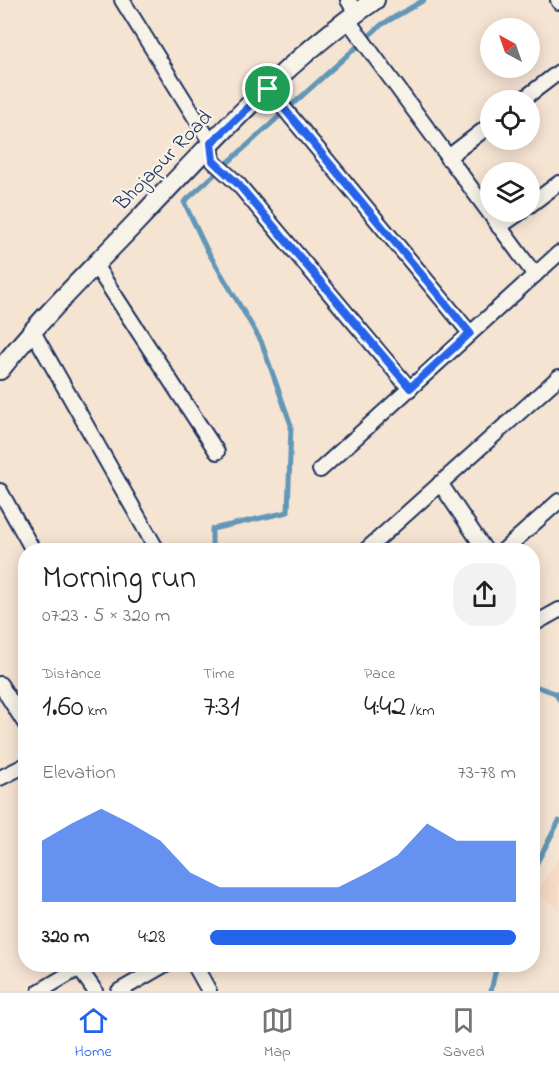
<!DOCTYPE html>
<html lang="en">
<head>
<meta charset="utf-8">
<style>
	:root { --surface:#fff; --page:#f2f2f2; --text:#202124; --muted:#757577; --line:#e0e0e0; --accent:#2563eb }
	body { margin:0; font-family:"Indie Flower",sans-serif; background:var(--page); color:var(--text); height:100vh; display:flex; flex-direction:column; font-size:22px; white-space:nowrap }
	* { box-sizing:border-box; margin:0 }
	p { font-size:20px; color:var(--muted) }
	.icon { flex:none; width:33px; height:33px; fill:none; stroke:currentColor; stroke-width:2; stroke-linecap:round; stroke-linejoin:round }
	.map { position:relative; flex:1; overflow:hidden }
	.sheet { position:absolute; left:18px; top:543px; width:522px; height:429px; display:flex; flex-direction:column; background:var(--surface); border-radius:24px; box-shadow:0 3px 15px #0003 }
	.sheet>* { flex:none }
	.needle { width:39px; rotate:320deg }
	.buttons { position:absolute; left:480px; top:18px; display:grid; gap:12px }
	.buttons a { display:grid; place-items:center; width:60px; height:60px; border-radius:50%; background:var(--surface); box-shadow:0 3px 15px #0003; font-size:30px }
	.pin { position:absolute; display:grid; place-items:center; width:51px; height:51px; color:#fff; margin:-26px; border:3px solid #fff; border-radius:50%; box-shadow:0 2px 6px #0007 }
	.round { display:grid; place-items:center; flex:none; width:63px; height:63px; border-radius:24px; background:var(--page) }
	.headline { display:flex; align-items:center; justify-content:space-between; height:102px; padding:0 24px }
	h1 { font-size:33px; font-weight:600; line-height:45px }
	.figures { display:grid; grid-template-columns:repeat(3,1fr); gap:9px; height:102px; padding:6px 24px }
	.figures div { display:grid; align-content:center }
	.figures b { font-size:30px; font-weight:600 }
	.figures small { font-size:16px; font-weight:400 }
	.figures p { font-size:16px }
	.chart { height:168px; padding:12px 24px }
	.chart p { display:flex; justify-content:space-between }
	.chart svg { width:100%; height:108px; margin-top:6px; fill:var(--accent); opacity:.7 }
	ul { padding:0 24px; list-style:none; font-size:20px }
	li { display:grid; grid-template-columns:96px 72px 1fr; align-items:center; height:45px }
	li i { height:15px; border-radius:8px; background:var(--accent) }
	.tab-bar { display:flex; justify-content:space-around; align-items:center; height:84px; border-top:2px solid var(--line); background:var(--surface); font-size:16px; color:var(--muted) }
	.tab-bar a { display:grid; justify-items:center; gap:3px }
	.tab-bar .current { color:var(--accent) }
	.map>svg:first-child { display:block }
	.built { fill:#f5dac4 }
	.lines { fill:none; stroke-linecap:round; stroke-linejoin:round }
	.stream { stroke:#6297b7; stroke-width:5 }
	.minor-casing { stroke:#1b2f5e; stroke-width:18 }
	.tertiary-casing { stroke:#1b2f5e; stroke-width:22 }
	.minor { stroke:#f7f3e8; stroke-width:14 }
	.tertiary { stroke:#f7f3e8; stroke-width:18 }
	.route-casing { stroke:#fff; stroke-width:12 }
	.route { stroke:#2563eb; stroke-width:8 }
	.labels { text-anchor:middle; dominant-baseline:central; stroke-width:4.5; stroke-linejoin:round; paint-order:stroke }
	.street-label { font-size:21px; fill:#1b2f5e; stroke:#f7f3e8 }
</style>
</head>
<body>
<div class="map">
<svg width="559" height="991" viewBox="0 0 559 991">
	<rect width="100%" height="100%" fill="#f6e4d3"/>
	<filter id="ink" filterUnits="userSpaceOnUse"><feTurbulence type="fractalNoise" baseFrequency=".0167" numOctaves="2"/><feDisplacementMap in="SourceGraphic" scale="12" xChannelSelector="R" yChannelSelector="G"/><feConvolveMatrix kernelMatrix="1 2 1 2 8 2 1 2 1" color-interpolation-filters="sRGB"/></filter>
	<g filter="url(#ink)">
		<path class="built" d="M559 858V909L537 892Z"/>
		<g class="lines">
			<g class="stream">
				<path d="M212 550V529L288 512 291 425 261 341 207 250 184 202 381 25 424 0"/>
				<path d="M532 685 555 693 559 699"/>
				<path d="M532 872 559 821"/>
				<path d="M491 991 497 964"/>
			</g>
			<g class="minor-casing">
				<g id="minor">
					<path d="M122 0 211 143 213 161 238 184 410 389"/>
					<path d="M348 0 356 13"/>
					<path d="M558 0 559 2"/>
					<path d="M347 19 535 275"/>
					<path d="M268 89 470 333"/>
					<path d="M522 100 559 72"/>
					<path d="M447 158 490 125"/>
					<path d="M530 205 559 183"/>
					<path d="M499 227 521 212"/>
					<path d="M95 265 217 452"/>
					<path d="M32 330 157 550"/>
					<path d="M320 470 559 253"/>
					<path d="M440 483 485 550"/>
					<path d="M0 491 33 550"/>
					<path d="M366 550 559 377"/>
					<path d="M504 550 559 501"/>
					<path d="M532 625 559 610"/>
					<path d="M0 684 26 725"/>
					<path d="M0 778 26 765"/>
					<path d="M194 964 209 991"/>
					<path d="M40 991 79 968 95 991"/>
					<path d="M119 991 166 964"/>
				</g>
			</g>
			<g class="tertiary-casing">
				<path id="tertiary" d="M0 370C43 315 94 267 142 216 214 140 288 59 375 0"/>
			</g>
			<use href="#minor" class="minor"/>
			<use href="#tertiary" class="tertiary"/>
		</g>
	</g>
	<g class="lines" filter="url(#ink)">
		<g class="route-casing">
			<path id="route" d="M268 89 470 333 410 388 238 184 213 161 211 143Z"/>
		</g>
		<use href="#route" class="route"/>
	</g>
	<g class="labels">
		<g class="street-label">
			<text transform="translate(164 161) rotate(-46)">Bhojapur Road</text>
		</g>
	</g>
</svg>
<div class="buttons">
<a><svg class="needle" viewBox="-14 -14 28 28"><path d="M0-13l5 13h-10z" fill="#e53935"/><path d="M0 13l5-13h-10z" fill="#757577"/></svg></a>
<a><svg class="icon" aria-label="locate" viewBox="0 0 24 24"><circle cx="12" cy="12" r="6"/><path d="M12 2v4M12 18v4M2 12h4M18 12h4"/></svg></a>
<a><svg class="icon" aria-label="layers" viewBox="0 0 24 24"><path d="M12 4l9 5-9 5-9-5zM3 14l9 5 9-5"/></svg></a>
</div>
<div class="pin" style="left:268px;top:89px;background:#1e9e55"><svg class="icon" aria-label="arrive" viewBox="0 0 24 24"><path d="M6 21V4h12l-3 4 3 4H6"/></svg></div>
<section class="sheet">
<div class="headline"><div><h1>Morning run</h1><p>07:23 · 5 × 320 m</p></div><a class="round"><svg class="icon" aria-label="share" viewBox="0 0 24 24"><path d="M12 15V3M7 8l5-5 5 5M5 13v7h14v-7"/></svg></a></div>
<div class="figures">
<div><p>Distance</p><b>1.60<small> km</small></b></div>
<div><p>Time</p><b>7:31</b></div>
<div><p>Pace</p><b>4:42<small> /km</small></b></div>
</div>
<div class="chart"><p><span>Elevation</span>73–78 m</p>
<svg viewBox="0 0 160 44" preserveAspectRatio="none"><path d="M0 44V19L10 12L20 6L30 12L40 19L50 32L60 38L70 38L80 38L90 38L100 38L110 32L120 25L130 12L140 19L150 19L160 19V44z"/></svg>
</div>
<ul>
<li><b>320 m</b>4:28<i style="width:100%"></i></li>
</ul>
</section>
</div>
<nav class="tab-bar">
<a class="current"><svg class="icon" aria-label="home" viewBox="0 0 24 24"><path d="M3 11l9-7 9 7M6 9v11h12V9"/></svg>Home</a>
<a><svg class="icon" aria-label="map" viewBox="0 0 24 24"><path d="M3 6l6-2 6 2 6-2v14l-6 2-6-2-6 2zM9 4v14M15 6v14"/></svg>Map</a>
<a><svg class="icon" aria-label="saved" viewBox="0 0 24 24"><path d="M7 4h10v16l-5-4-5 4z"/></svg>Saved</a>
</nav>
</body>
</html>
